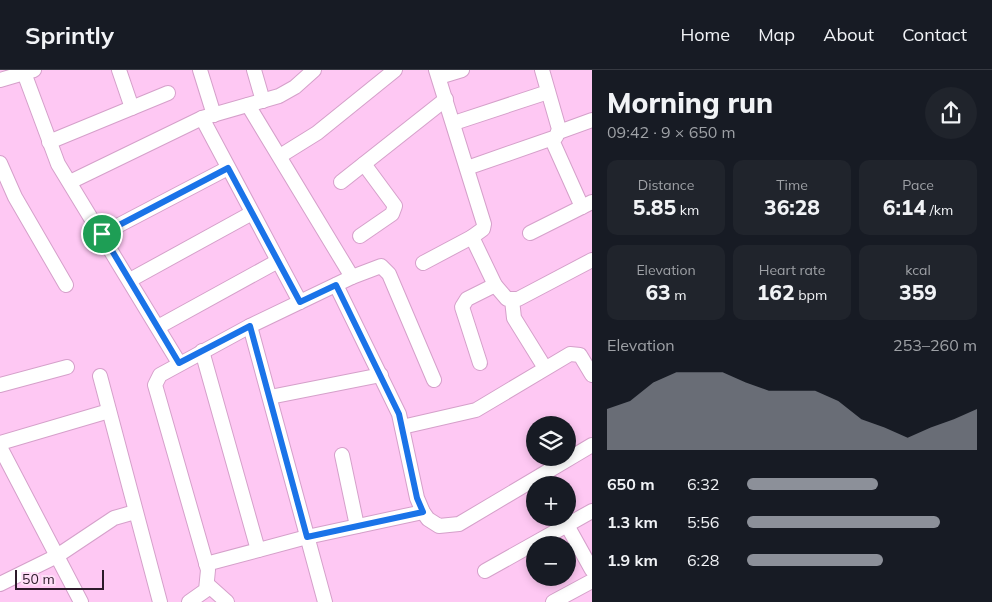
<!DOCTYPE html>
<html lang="en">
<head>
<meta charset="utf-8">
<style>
	:root { --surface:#171b24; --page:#20242c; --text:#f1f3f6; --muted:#9ea1a6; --line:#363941; --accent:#8c9099 }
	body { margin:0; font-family:Mulish,sans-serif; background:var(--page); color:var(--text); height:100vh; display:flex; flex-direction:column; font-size:19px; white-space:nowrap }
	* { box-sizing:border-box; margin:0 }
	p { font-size:16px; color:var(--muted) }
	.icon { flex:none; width:28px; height:28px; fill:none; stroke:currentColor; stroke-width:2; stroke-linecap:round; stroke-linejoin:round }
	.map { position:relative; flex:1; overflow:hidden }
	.drawer { display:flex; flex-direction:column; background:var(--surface); width:400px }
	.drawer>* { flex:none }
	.tools { position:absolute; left:526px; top:346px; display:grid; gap:10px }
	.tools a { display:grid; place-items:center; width:50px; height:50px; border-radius:50%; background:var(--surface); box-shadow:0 2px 8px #0003; font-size:25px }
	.scale { position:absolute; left:15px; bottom:12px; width:89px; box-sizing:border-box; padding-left:5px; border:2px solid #2d1a2a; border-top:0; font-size:14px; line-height:18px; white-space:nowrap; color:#2d1a2a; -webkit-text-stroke:4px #feddf7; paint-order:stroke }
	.pin { position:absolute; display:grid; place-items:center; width:42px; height:42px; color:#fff; margin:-21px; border:2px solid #fff; border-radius:50%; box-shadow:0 1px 5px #0007 }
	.round { display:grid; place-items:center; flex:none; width:52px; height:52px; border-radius:26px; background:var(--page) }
	.overview { display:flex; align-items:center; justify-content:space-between; height:85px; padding:0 15px }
	h1 { font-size:28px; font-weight:800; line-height:38px }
	.figures { display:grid; grid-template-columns:repeat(3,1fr); gap:8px; height:85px; padding:5px 15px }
	.figures div { display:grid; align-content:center; border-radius:10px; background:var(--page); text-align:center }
	.figures b { font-size:21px; font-weight:800 }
	.figures small { font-size:14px; font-weight:400 }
	.figures p { font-size:14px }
	.chart { height:140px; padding:10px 15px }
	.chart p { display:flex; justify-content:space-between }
	.chart svg { width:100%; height:90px; margin-top:5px; fill:var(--accent); opacity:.7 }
	ul { padding:0 15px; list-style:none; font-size:16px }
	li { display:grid; grid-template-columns:80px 60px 1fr; align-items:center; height:38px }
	li i { height:12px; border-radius:6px; background:var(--accent) }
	header { display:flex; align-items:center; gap:30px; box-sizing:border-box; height:70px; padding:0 25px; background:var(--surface); border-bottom:1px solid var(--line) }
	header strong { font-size:24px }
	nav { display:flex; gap:28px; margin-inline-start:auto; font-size:18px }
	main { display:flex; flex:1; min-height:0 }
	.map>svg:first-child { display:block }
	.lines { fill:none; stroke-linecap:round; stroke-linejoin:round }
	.street-casing { stroke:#d5a0ca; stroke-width:16 }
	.street { stroke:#fff; stroke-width:14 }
	.route-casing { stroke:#fff; stroke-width:10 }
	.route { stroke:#1a73e8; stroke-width:6 }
</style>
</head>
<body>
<header>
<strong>Sprintly</strong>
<nav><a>Home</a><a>Map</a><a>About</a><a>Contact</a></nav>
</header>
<main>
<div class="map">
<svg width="592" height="532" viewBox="0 0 592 532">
	<rect width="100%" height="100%" fill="#fec8f3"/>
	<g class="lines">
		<g class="street-casing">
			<g id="street">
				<path d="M23 0 58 94 179 293"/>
				<path d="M119 0 132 38"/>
				<path d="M200 0 214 45"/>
				<path d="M254 0 263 31"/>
				<path d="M436 0 484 154 483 159 472 167 495 215 507 229H518L592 190"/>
				<path d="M439 7 462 0"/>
				<path d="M0 10 34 0"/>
				<path d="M248 35 352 207"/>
				<path d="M202 48 300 232"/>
				<path d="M454 53 548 22"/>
				<path d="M559 62 592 50"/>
				<path d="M552 70 582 137"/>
				<path d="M49 72 168 23"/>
				<path d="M280 86 317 63 395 0"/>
				<path d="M0 93 15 127 66 215"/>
				<path d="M467 98 556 67 559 59 542 0"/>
				<path d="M70 112 202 48 279 26 295 17 314 0"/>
				<path d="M341 112 446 29"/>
				<path d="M530 163 592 132"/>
				<path d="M102 164 228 98"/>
				<path d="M360 166 392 144 395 136 364 94"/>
				<path d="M423 193 472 167"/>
				<path d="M130 210 252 143"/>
				<path d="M336 215 399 344 417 428 423 442 428 449 439 456 459 454 592 375"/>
				<path d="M512 230 514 248 545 298"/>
				<path d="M250 256 325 532"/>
				<path d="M158 257 278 191"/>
				<path d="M202 281 258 480"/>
				<path d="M480 293 462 237 467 229 495 215"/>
				<path d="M100 306 160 532"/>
				<path d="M0 315 67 297"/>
				<path d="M270 327 381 305"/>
				<path d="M402 357 476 340 570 284 580 285 592 305"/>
				<path d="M0 373 109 341"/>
				<path d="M0 377 81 532"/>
				<path d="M342 385 357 456"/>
				<path d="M563 448 592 500"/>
				<path d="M206 494 307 467 423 442"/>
				<path d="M485 501 592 441"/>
				<path d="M0 514 57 486 114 448 135 442"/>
				<path d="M208 515 227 532"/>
				<path d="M189 532 206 520 208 500 155 315 160 305 250 256 352 207 381 196 389 204 434 310"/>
				<path d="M553 532 592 511"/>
			</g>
		</g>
		<use href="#street" class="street"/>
	</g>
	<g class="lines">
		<g class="route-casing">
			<path id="route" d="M228 98 300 232 336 215 399 344 417 428 423 442 307 467 250 256 179 293 102 164Z"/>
		</g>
		<use href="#route" class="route"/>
	</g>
</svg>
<div class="tools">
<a><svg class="icon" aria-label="layers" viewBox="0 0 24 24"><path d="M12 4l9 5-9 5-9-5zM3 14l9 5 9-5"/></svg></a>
<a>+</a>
<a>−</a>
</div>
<div class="scale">50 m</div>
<div class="pin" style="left:102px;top:164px;background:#1e9e55"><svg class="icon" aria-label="arrive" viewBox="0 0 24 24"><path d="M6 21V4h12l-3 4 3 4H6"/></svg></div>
</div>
<section class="drawer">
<div class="overview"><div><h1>Morning run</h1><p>09:42 · 9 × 650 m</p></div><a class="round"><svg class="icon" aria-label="share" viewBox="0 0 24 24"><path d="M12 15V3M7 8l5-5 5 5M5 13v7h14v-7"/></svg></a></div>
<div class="figures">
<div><p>Distance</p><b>5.85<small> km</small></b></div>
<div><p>Time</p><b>36:28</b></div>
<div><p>Pace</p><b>6:14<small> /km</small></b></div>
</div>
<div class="figures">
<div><p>Elevation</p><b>63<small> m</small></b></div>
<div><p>Heart rate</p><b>162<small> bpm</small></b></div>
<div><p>kcal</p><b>359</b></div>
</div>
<div class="chart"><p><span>Elevation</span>253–260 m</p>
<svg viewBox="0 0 160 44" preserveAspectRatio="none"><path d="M0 44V24L10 20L20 11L30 6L40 6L50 6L60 11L70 15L80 15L90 15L100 20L110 29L120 33L130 38L140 33L150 29L160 24V44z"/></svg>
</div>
<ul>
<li><b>650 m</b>6:32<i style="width:57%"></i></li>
<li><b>1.3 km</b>5:56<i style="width:84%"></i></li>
<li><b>1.9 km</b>6:28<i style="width:59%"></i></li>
</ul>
</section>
</main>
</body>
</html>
